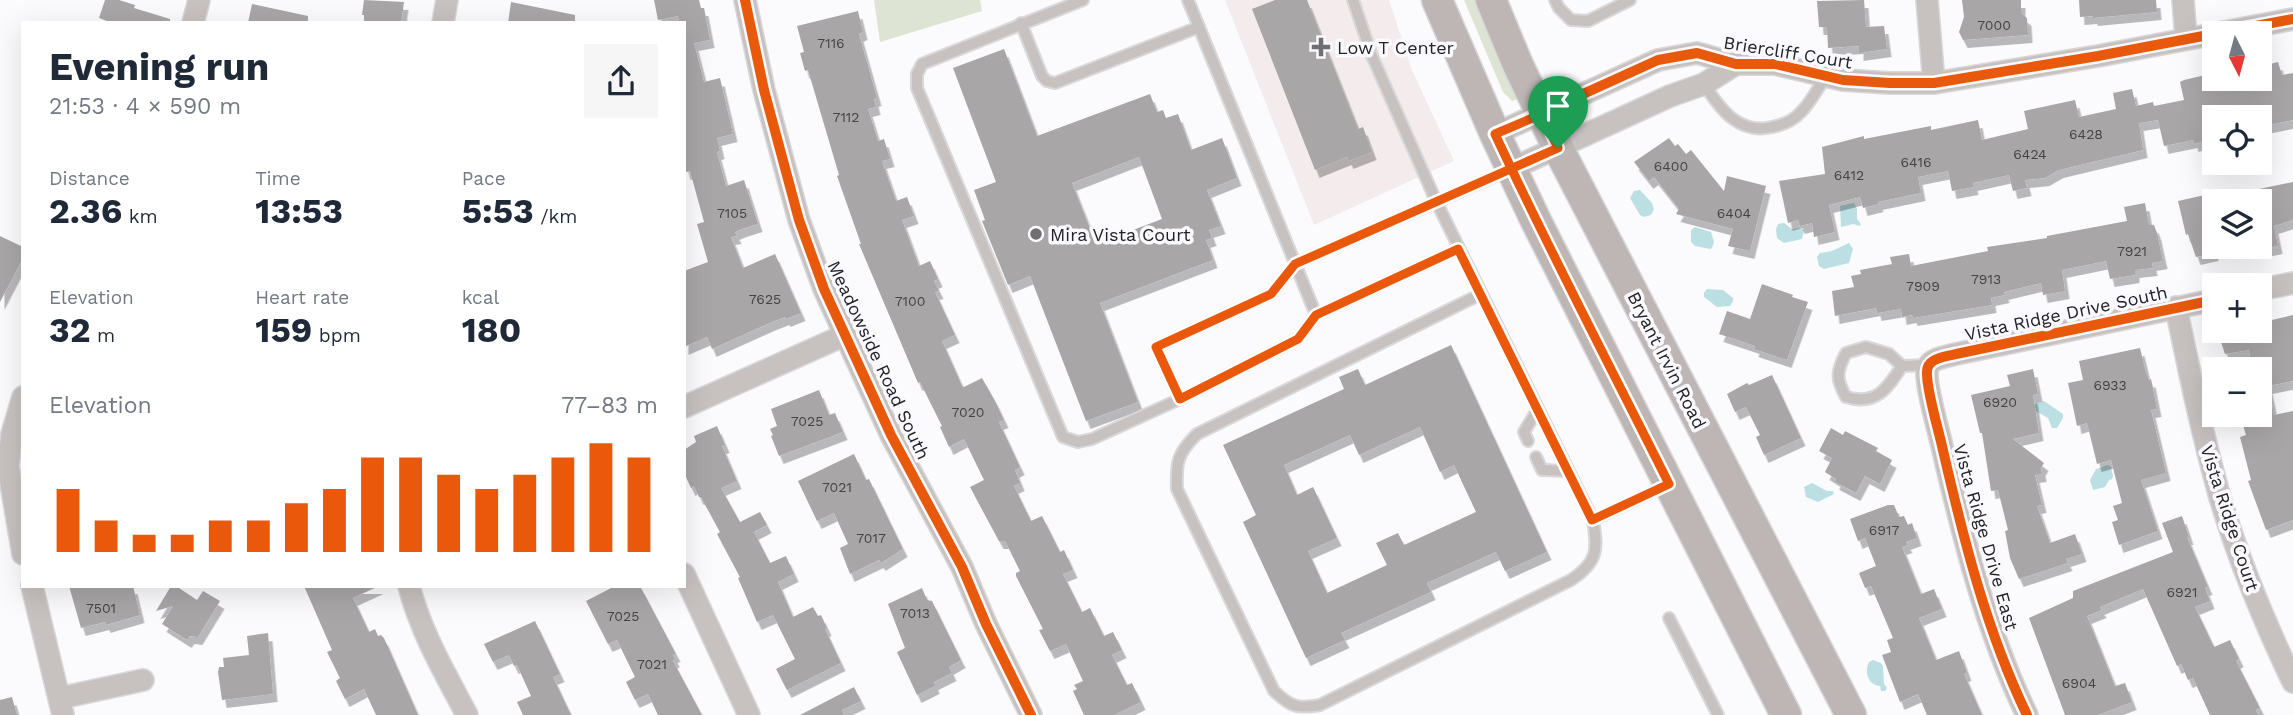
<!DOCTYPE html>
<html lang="en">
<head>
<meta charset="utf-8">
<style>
	:root { --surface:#fff; --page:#f6f6f7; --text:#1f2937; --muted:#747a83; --accent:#ea580c }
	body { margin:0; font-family:"Work Sans",sans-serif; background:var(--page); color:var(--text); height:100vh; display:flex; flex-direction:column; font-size:26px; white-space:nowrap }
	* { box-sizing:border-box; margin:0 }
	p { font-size:23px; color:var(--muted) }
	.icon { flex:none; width:38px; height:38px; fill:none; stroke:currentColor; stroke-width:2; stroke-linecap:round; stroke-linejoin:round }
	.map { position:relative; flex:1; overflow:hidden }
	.panel { position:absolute; left:21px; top:21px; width:665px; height:567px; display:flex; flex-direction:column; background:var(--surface); border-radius:0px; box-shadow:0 7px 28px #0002 }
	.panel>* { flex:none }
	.needle { width:46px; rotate:174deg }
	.buttons { position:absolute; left:2202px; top:21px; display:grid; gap:14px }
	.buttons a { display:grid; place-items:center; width:70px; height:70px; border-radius:0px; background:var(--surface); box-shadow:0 7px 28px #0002; font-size:35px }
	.pin { position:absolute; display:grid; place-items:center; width:60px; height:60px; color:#fff; margin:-72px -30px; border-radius:50% 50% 50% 0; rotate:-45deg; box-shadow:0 0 7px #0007 }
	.pin .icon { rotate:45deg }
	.round { display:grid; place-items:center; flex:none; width:74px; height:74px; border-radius:0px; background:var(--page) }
	.overview { display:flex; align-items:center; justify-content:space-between; height:119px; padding:0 28px }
	h1 { font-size:38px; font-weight:700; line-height:52px }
	.metrics { display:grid; grid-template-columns:repeat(3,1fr); gap:10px; height:119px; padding:7px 28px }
	.metrics div { display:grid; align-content:center }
	.metrics b { font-size:35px; font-weight:700 }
	.metrics small { font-size:19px; font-weight:400 }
	.metrics p { font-size:19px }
	.chart { height:196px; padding:14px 28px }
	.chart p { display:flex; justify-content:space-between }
	.chart svg { width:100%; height:126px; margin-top:7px; stroke:var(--accent); stroke-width:6 }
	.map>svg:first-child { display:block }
	.commercial { fill:#f3ebec }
	.green { fill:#dee4d4 }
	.water { fill:#bbdfe2 }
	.building { fill:#a8a6a6; fill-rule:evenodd; filter:url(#shadow) }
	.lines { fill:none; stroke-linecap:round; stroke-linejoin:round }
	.lane-casing { stroke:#d8d8db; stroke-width:14 }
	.street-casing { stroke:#d8d8db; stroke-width:24 }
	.secondary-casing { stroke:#d8d8db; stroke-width:33 }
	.lane { stroke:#c7c1c0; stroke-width:10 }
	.street { stroke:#c7c1c0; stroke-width:21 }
	.secondary { stroke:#bdb6b5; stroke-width:30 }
	.cycleway-casing { stroke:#fafafe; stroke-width:15 }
	.cycleway { stroke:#e8590c; stroke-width:10 }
	.route-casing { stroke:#fff; stroke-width:14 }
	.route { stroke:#ea580c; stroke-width:9 }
	.poi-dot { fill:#6f6f71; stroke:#fafafe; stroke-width:2.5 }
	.labels { text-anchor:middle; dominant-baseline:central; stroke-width:7; stroke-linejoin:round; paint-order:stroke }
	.number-label { font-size:14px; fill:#444446 }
	.poi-label { font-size:18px; fill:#232326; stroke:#fafafe; text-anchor:start }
	.street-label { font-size:18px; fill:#232326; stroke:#fafafe }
</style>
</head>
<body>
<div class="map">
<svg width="2293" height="715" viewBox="0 0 2293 715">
	<defs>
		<filter id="shadow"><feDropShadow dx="4.5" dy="8" stdDeviation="0" flood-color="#0004"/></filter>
	</defs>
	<rect width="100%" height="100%" fill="#fbfbfd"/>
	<path class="commercial" d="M1225 0H1389L1412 70 1454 161 1314 225Z"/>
	<g class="green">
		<path d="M874 0H980L982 11 880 42Z"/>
		<path d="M1464 0H1480L1514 78 1518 99 1512 101 1503 92Z"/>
	</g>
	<g class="water">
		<path d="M1640 190 1652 203 1654 209 1651 215 1644 217 1640 215 1630 198 1634 191Z"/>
		<path d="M1854 203 1857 209V219L1861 224 1860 226 1853 224 1841 227 1840 206Z"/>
		<path d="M1784 223 1792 229 1800 228 1804 230 1802 239 1784 243 1777 238 1776 229 1778 224Z"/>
		<path d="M1695 227 1711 232 1714 242 1712 248 1710 249 1695 246 1691 242V230Z"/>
		<path d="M1849 243 1853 249 1849 263 1824 269 1819 266 1817 257 1820 253 1832 251Z"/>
		<path d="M1707 289 1723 290 1733 298V301L1730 306 1717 307 1704 297V293Z"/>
		<path d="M2044 401 2063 414V418L2057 428H2052L2048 418 2032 409 2033 405Z"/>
		<path d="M2108 465 2111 467 2113 476 2112 479 2109 480 2105 487 2093 490 2090 480 2096 469Z"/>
		<path d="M1812 483 1827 491H1833L1834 494 1818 502 1806 497 1804 487Z"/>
		<path d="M1873 660 1881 663 1883 666 1884 684 1887 688 1885 691H1881L1880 686C1868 685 1864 672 1869 662Z"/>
	</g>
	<g class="building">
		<path d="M105 0H119L135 5 134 8 170 19V23H113L99 18Z"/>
		<path d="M364 0 404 2 401 23H364V15H362Z"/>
		<path d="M654 0H699L701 8H704L710 40 694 43 704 82 720 78 733 134 717 138 720 151 717 152 726 186 744 180 758 224 742 229 735 232 737 236 731 237 743 268 775 254 801 313 786 319 785 317 772 322 712 349 707 337 684 347V271L708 262 697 224 704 222 690 171 686 172 684 164V23H679L678 16 658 20Z"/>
		<path d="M1275 0H1307L1358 129 1363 127 1372 152 1349 161 1347 157 1315 170 1252 9Z"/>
		<path d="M1864 0 1866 27 1884 26 1887 49 1859 53V46L1828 48 1827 27H1819L1817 1Z"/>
		<path d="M1962 0H2021V13L2027 18 2028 35 1963 40 1959 32 1964 17Z"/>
		<path d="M2079 0H2156L2157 12 2093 18V16L2080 17Z"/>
		<path d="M511 2 575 15V23H508Z"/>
		<path d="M252 4 308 16V23H248Z"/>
		<path d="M858 11 863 32 859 34 877 98 874 99 876 107 868 109 878 141 884 139 890 159 882 161 896 201 907 197 914 216 902 220 919 266 930 261 938 279 934 281 939 291 935 292 955 335 942 341 962 386 964 387 982 378 995 401 1004 420 999 422 1020 467 1015 470 1020 483 1014 486 1031 521 1042 516 1060 552 1064 550 1073 570 1063 574 1082 612 1090 608 1104 636 1113 632 1122 650 1112 655 1127 685 1132 683 1141 702 1114 715H1084L1073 691 1077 689 1074 685 1083 681 1066 644 1050 651 1039 630 1043 629 1016 576V573L1020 571 1005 541H999L970 487 984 480 964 439 949 447 940 427 942 426 920 382 918 383 859 244H861L837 176 839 175 808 70 805 71 800 53 804 52 797 26Z"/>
		<path d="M1004 49 1037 136 1150 94 1157 112 1163 110 1166 118 1178 114 1191 150 1222 138 1237 178 1207 190 1221 226 1209 230 1212 238 1206 240 1213 260 1100 303 1138 402 1086 421 1030 276 1008 285 982 221 985 220 974 190 996 182 953 68ZM1139 157 1162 219 1096 244 1072 183Z"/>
		<path d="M2278 62 2282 75 2293 73V120L2259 127V117H2214V123L2209 124 2212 139 2194 144 2193 140 2164 146 2158 120 2139 123 2143 150 2059 170 2045 178 2025 180 2027 188 2013 191 2009 175 1973 183 1974 187 1952 191 1948 171 1918 177 1921 193 1878 202 1879 204 1863 208 1860 197 1829 205 1835 232 1814 237 1812 223 1800 226 1798 220 1788 223 1779 181 1825 174 1822 147 1864 136V139L1931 126V130L1978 120 1982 140 2028 129 2024 111 2075 100 2079 117 2116 109 2113 93 2132 89 2136 106 2153 102 2154 106 2184 100 2180 82 2184 80 2214 73V79H2259V71L2263 70 2262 66Z"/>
		<path d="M1669 138 1675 146 1678 144 1686 154 1691 150 1724 191 1727 176 1766 186 1750 251 1728 246 1733 229 1676 214 1679 209 1654 177 1649 181 1634 162Z"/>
		<path d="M2293 182V220L2274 226 2278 246 2259 250V189Z"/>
		<path d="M2205 195 2208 207 2214 206V253L2196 257 2188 234 2186 235 2178 201Z"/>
		<path d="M2145 203 2149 225H2154L2157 233 2163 261 2152 263 2153 268 2135 270V275L2110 279 2106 261 2062 270 2065 291 2043 295 2041 283 2004 292 2005 295 1991 298 1992 305 1913 318 1912 315 1902 317 1901 309 1877 313 1876 308 1835 316 1832 291 1854 287 1851 276 1861 274 1860 270 1892 264 1890 257 1909 254 1911 266 1988 251 1987 247 2047 238V236L2127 221 2124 207Z"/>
		<path d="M0 236 23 247V258L0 302Z"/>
		<path d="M1762 284 1793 295 1792 297 1808 302 1787 360 1754 349 1755 346 1719 334 1727 311 1750 319Z"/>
		<path d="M2293 315V381L2268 386 2274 415 2293 411V520L2266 530 2248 481 2251 480 2240 437 2246 435 2242 422 2258 418 2257 415H2259V369H2252L2249 350 2225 354 2218 333 2259 331V323Z"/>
		<path d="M1451 345 1547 552 1505 571 1496 552 1427 583 1431 592 1341 633 1345 640 1306 658 1243 522 1256 515 1223 445 1344 389 1339 377 1358 369 1365 385ZM1420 427 1440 472 1454 465 1476 512 1404 545 1398 533 1376 543 1387 565 1327 593 1308 551 1337 538 1313 487 1297 495 1284 465 1350 435 1359 455Z"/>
		<path d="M2140 348 2146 373 2149 380 2151 379 2157 409 2151 410 2166 473 2141 480 2158 531 2119 545 2112 522 2118 520 2113 506 2122 503 2111 460 2097 464 2087 423 2077 426 2068 383 2083 380 2079 361Z"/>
		<path d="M2033 369 2038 394 2033 395 2039 433 2013 439 2044 463 2041 468 2042 474 2035 475 2042 505 2037 506 2050 543 2075 534 2082 554 2066 559 2068 563 2019 579 2010 558 2005 531 2008 530 1998 490 1991 491 1982 433H1980L1971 395 2010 386 2007 375Z"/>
		<path d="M1772 375 1801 438 1764 455 1756 437 1760 435 1746 407 1735 412 1727 394 1747 383 1749 385Z"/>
		<path d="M819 390 829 415 835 413 843 432 779 456 771 436 773 435 770 429 777 426 771 409Z"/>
		<path d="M717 426 725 445 722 446 737 481 721 488 740 522 760 512 767 525 754 532 770 563 786 556 794 574 778 582 793 617 813 607 818 616 821 615 827 628 825 629 841 663 787 690 776 669 795 659 773 615 757 622 738 578 740 577 717 534 720 532 701 497H699L694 486 691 488 684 473V450L696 442 694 436Z"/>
		<path d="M1831 428 1843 435 1845 431 1878 448 1876 451 1892 460 1880 484 1865 476 1856 493 1835 482 1836 479 1825 472 1832 458 1819 451Z"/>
		<path d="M854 454 866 480 869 479 903 549 881 563 879 560 850 574 840 548 848 544 834 513 817 521 798 481Z"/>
		<path d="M1888 505H1894L1899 517 1904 516 1908 525 1912 523 1917 538 1906 542 1908 545 1902 547 1921 594 1934 589 1942 609 1919 618 1936 660 1959 651 1967 673 1964 674 1982 715H1927L1918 694 1900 702 1882 655 1891 652 1887 640 1893 638 1871 586 1865 588 1859 573 1876 566 1865 538 1858 541 1850 519Z"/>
		<path d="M2182 516 2189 537H2187L2208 587 2205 588 2210 601 2195 607 2214 647 2230 640 2239 659 2236 661 2260 708 2256 710 2258 715H2210L2193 678 2188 680 2181 664 2177 666 2143 589 2100 607 2102 610 2087 616 2115 686 2125 683 2132 702 2098 715H2065L2029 618 2073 598V591L2173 552 2162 523Z"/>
		<path d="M69 586H133L140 615 106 625 105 622 81 628Z"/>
		<path d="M171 586H176L197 600 203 591 220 601 198 637 190 636 187 640 162 624 173 606 156 611Z"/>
		<path d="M304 586H379L353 598 369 632 375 629 378 636 381 635 384 638 418 715H376L364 689 345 699 336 681 340 678 327 652 332 650Z"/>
		<path d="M615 586H640L676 654 673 655 675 659 673 661 702 715H658L648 694 635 700 626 682 635 677 617 640 608 644 586 601Z"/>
		<path d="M922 588 927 600 932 601 961 660 949 667 952 673 934 682 935 686 917 695 897 652 905 648 888 604Z"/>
		<path d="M535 621 560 674 553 677 571 715H523L517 702 531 696 517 665 514 666 509 655 493 662 484 644Z"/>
		<path d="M268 633 273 694 222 700 218 672 219 667H224L223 658 249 655 247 636Z"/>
		<path d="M854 687 861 701 842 710 844 715H800Z"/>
		<path d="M12 697 17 715H0V700Z"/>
	</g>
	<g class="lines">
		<g class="lane-casing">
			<g id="lane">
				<path d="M1083 0 922 64 917 74V88L1063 437 1078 442 1092 439 1180 399 1156 347 1271 294 1295 264 1509 170"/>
				<path d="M1188 0 1316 315 1458 249"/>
				<path d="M1353 0 1372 56 1436 201 1593 520 1667 485"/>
				<path d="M1555 0 1559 8 1571 20 1588 21 1630 0"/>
				<path d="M1021 23 1042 76 1047 81 1055 83 1199 27"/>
				<path d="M1704 84C1720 109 1739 135 1772 127 1783 125 1794 120 1801 112 1811 102 1818 88 1826 76"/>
				<path d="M1481 294 1197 434C1177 454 1176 462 1177 489L1274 691C1291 707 1297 709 1320 705L1571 580C1598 562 1598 550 1593 520"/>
				<path d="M1902 366C1887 389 1876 406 1846 397 1836 379 1836 372 1846 353L1866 347 1889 354 1902 366 1929 365"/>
				<path d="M1180 399 1298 339 1316 315"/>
				<path d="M1528 441 1524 432 1538 409"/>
				<path d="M1536 457 1542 470 1568 471"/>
				<path d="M1669 618 1718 715"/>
			</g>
		</g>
		<g class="street-casing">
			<g id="street">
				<path d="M745 0 764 90 799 220 824 289 891 435 962 567 986 624 1031 715"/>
				<path d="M1927 0 1934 83"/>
				<path d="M2183 0 2186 38"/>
				<path d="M193 23 199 0"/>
				<path d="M443 23 447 0"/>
				<path d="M1495 134 1658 60 1697 53 1736 64H1775L1843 80 1890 83H1934L2098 56 2293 19"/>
				<path d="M1511 169 1670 96 1704 84 1736 64"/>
				<path d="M2259 290 2293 283"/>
				<path d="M2176 307C2189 370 2202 433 2219 494 2238 559 2264 621 2293 682"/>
				<path d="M23 397 12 434 8 466 23 554"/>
				<path d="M684 407 845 335"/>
				<path d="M684 574 749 715"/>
				<path d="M32 586 63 715"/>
				<path d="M409 586C421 633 445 673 467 715"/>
				<path d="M60 698 143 680"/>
				<path d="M2027 715C1986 630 1963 537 1942 446 1938 428 1926 388 1927 372 1927 358 1945 357 1956 354L2214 300"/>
			</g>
		</g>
		<g class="secondary-casing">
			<g id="secondary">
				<path d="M1437 0 1495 134 1536 221 1786 715"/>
				<path d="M1491 0 1518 65 1558 148 1851 715"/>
			</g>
		</g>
		<use href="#lane" class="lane"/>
		<use href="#street" class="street"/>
		<use href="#secondary" class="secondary"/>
		<g class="cycleway-casing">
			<g id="cycleway">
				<path d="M745 0 764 90 799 220 824 289 891 435 962 567 986 624 1031 715"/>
				<path d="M1495 134 1658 60 1697 53 1736 64H1775L1843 80 1890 83H1934L2098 56 2293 19"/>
				<path d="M2027 715C1986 630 1963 537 1942 446 1938 428 1926 388 1927 372 1927 358 1945 357 1956 354L2214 300"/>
			</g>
		</g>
		<use href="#cycleway" class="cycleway"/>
	</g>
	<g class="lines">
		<g class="route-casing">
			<path id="route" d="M1558 148 1295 264 1271 294 1156 347 1180 399 1298 339 1316 315 1458 249 1592 520 1669 484C1611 368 1550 252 1495 134L1542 114 1558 148"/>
		</g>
		<use href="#route" class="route"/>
	</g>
	<g class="poi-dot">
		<path d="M1317.5 36.5h7v7h7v7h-7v7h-7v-7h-7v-7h7z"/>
		<circle cx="1036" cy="234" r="7"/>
	</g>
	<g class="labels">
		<g class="number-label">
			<text x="1994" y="25">7000</text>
			<text x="831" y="43">7116</text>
			<text x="846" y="117">7112</text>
			<text x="2086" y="134">6428</text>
			<text x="2030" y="154">6424</text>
			<text x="1916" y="162">6416</text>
			<text x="1671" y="166">6400</text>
			<text x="1849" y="175">6412</text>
			<text x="732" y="213">7105</text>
			<text x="1734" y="213">6404</text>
			<text x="2132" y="251">7921</text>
			<text x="1986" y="279">7913</text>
			<text x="1923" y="286">7909</text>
			<text x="765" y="299">7625</text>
			<text x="910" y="301">7100</text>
			<text x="2110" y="385">6933</text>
			<text x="2000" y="402">6920</text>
			<text x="968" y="412">7020</text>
			<text x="807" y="421">7025</text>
			<text x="837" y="487">7021</text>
			<text x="1884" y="530">6917</text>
			<text x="871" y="538">7017</text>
			<text x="2182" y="592">6921</text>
			<text x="101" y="608">7501</text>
			<text x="915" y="613">7013</text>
			<text x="623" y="616">7025</text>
			<text x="652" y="664">7021</text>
			<text x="2079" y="683">6904</text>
		</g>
		<g class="poi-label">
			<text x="1337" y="47">Low T Center</text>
			<text x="1050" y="234">Mira Vista Court</text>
		</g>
		<g class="street-label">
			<text transform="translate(1788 52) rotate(9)">Briercliff Court</text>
			<text transform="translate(2066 313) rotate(-12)">Vista Ridge Drive South</text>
			<text transform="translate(879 360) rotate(65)">Meadowside Road South</text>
			<text transform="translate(1667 360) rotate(63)">Bryant Irvin Road</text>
			<text transform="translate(2230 518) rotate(72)">Vista Ridge Court</text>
			<text transform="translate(1986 537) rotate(74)">Vista Ridge Drive East</text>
		</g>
	</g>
</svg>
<div class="buttons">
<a><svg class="needle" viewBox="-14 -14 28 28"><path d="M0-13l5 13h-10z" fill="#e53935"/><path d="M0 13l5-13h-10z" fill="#747a83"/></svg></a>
<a><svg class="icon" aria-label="locate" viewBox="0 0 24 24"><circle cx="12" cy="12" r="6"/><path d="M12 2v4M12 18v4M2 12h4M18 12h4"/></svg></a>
<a><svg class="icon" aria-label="layers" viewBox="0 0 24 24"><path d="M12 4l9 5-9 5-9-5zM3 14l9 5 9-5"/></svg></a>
<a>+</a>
<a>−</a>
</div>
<div class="pin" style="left:1558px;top:148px;background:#1e9e55"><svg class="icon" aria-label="arrive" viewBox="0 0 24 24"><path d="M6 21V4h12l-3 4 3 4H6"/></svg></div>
<section class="panel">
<div class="overview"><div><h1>Evening run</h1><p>21:53 · 4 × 590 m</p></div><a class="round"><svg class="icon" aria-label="share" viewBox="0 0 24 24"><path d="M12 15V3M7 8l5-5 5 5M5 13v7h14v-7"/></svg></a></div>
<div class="metrics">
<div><p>Distance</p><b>2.36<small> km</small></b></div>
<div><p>Time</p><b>13:53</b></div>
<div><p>Pace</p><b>5:53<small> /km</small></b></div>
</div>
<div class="metrics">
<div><p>Elevation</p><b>32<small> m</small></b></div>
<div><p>Heart rate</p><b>159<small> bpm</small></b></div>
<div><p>kcal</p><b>180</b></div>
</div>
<div class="chart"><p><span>Elevation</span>77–83 m</p>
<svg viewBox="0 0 160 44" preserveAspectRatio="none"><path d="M5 44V22M15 44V33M25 44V38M35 44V38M45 44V33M55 44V33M65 44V27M75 44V22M85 44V11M95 44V11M105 44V17M115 44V22M125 44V17M135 44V11M145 44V6M155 44V11"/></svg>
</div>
</section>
</div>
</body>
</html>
